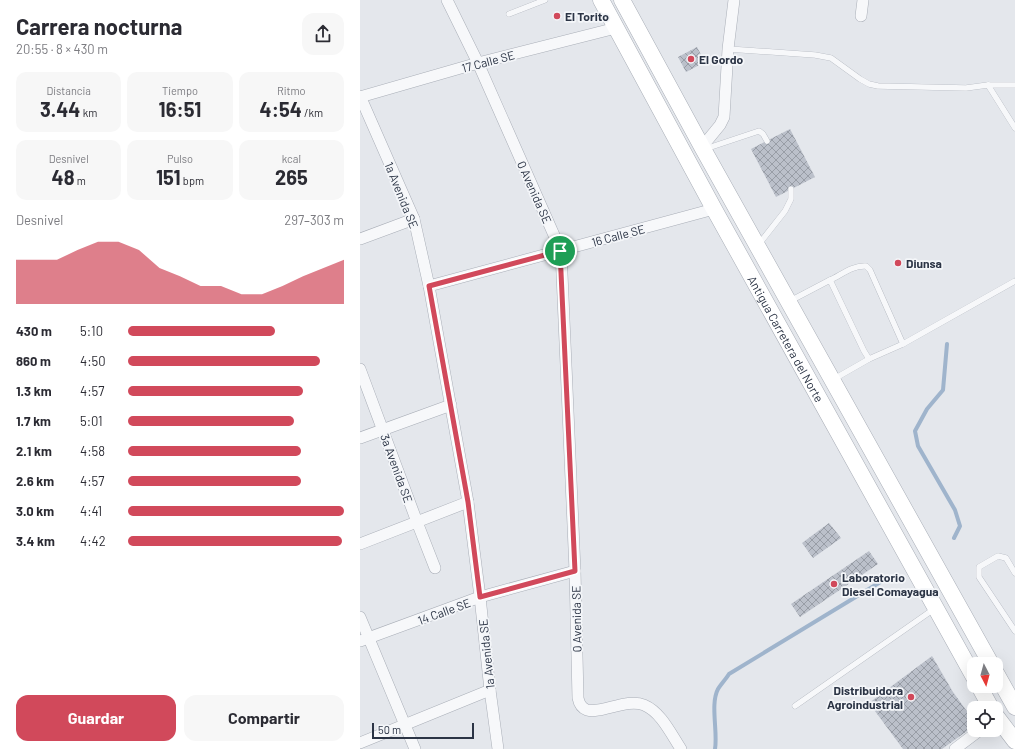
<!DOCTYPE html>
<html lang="es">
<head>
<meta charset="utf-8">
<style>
	:root { --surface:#fff; --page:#f7f7f7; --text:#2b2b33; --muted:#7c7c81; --accent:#d1495b }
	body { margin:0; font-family:Barlow,sans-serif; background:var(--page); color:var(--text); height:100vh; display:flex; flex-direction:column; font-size:15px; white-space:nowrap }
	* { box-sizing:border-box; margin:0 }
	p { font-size:13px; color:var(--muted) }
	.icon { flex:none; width:22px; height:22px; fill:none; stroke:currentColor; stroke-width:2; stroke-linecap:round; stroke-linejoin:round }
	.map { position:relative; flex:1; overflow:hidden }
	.sheet { display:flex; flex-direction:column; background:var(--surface); width:360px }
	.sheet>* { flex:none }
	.needle { width:26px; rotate:174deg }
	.tools { position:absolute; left:607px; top:657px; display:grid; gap:8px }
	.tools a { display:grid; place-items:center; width:36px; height:36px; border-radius:8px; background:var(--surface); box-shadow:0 4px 16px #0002; font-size:20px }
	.scale { position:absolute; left:12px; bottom:10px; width:102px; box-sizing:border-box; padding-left:4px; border:2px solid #2b3445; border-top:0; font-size:11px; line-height:14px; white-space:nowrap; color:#2b3445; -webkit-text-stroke:3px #f4f6f9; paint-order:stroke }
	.pin { position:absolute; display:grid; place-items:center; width:34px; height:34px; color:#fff; margin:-17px; border:2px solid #fff; border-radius:50%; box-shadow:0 1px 4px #0007 }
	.round { display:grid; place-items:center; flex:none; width:42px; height:42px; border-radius:12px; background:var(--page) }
	.headline { display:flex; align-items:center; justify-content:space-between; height:68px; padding:0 16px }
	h1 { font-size:22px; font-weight:700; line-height:30px }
	.metrics { display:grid; grid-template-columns:repeat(3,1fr); gap:6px; height:68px; padding:4px 16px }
	.metrics div { display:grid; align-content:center; border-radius:10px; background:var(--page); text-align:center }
	.metrics b { font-size:20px; font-weight:700 }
	.metrics small { font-size:11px; font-weight:400 }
	.metrics p { font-size:11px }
	.chart { height:112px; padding:8px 16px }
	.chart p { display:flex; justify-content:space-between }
	.chart svg { width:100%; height:72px; margin-top:4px; fill:var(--accent); opacity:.7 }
	.primary-button { display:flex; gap:8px; margin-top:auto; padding:8px 16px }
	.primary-button a { flex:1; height:46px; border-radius:12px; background:var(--accent); color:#fff; font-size:16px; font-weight:700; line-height:46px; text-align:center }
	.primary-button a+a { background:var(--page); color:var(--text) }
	ul { padding:0 16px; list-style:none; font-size:13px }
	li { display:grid; grid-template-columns:64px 48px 1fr; align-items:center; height:30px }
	li i { height:10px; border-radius:5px; background:var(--accent) }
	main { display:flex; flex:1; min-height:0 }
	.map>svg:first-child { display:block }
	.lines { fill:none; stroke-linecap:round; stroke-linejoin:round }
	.stream { stroke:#9fb4cc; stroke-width:4 }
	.building { fill:url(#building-cross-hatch) }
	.lane-casing { stroke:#a9aeb7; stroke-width:6 }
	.street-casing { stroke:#a9aeb7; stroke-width:12 }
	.secondary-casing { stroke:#a9aeb7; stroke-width:17 }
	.lane { stroke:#f7f8fa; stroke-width:5.5 }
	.street { stroke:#f7f8fa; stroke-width:11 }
	.secondary { stroke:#fff; stroke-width:16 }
	.route-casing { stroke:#fff; stroke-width:8 }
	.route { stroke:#d1495b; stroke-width:5 }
	.poi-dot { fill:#d1495b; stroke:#f4f6f9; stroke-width:1.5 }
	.labels { text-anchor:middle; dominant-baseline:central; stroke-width:3.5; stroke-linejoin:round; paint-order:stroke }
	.poi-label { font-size:12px; font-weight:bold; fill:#2b3445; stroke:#f4f6f9; text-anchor:start }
	.street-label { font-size:12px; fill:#2b3445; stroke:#f4f6f9 }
</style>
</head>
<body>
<main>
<section class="sheet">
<div class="headline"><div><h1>Carrera nocturna</h1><p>20:55 · 8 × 430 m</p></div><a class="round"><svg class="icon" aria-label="share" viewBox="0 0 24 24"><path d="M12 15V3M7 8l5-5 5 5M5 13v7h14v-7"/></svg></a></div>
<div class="metrics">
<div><p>Distancia</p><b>3.44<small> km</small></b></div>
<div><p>Tiempo</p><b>16:51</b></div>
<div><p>Ritmo</p><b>4:54<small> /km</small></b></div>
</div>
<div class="metrics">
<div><p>Desnivel</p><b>48<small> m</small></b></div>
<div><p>Pulso</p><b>151<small> bpm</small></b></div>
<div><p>kcal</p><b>265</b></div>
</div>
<div class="chart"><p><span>Desnivel</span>297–303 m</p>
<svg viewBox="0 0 160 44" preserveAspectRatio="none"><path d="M0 44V17L10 17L20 17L30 11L40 6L50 6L60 11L70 22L80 27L90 33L100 33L110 38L120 38L130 33L140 27L150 22L160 17V44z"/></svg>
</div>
<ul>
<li><b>430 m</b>5:10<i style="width:68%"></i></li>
<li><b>860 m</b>4:50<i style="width:89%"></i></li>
<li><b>1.3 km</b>4:57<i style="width:81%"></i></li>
<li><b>1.7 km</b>5:01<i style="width:77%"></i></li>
<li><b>2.1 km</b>4:58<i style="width:80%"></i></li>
<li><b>2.6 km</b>4:57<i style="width:80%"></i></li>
<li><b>3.0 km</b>4:41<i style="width:100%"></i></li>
<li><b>3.4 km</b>4:42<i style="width:99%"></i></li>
</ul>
<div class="primary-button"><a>Guardar</a><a>Compartir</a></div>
</section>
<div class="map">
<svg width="655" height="749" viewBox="0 0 655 749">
	<defs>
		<pattern id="building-cross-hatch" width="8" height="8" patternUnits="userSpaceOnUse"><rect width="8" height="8" fill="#bbc0ca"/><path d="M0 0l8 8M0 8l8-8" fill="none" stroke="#989da6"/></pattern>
	</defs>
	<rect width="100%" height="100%" fill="#e4e7ec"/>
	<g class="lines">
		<g class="stream">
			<path d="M587 344 583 390 567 409 555 431 558 446 595 510 600 526 594 538"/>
			<path d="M355 749C358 732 350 704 358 689 361 684 366 679 369 674L527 578"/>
		</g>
	</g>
	<g class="building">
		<path d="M337 47 345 62 326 72 318 57Z"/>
		<path d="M430 129 455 177 416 197 391 149Z"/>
		<path d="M469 523 481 538 453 558 442 543Z"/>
		<path d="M509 551 518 564 440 617 431 604Z"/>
		<path d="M572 656 593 692 614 721V726L582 749H543L509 703Z"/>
	</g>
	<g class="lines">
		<g class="lane-casing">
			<g id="lane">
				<path d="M149 14 185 0"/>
				<path d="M368 49 455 55 471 58 500 79 509 84 518 86 606 88 628 85H655"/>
				<path d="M628 85 655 128"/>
				<path d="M345 149 399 131 403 134 407 141"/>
				<path d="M399 244 425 211 431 199V189"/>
				<path d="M470 280C481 275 493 265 506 266L510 270 543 344"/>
				<path d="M430 301 470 280 504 351 509 359"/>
				<path d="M474 379 509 359 543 344 655 281"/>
				<path d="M655 573 646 558 638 556 619 567V577L655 631"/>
				<path d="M435 706 574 609"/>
			</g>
		</g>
		<g class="street-casing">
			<g id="street">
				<path d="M87 0 118 63 201 251 215 571 218 698C219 703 221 708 227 710 241 714 267 698 284 705 301 712 311 734 321 749"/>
				<path d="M501 16 503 0"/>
				<path d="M0 96 54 219 69 286 108 502 120 597 130 690 138 749"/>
				<path d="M0 97 118 63 256 28"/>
				<path d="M342 147 360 125 364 117 368 49 374 0"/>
				<path d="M0 239 54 219"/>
				<path d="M69 286 354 209"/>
				<path d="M0 369 57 522 75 568"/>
				<path d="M0 438 91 405"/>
				<path d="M0 544 108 502"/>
				<path d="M0 617 55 749"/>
				<path d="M0 641 120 597 215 571"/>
				<path d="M0 743 130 690"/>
				<path d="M595 749 620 730"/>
			</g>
		</g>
		<g class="secondary-casing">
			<g id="secondary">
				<path id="s1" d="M241 0 354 209 614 677"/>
				<path d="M262 0 342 147 631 664"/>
				<path d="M636 673 655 707"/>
				<path d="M619 686 631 708"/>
				<path d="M636 716 655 741"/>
			</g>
		</g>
		<use href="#lane" class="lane"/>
		<use href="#street" class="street"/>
		<use href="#secondary" class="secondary"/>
	</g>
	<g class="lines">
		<g class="route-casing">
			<path id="route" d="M200 251 215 571 120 597 108 502 69 286Z"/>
		</g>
		<use href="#route" class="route"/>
	</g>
	<g class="poi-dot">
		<circle cx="197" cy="16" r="4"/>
		<circle cx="331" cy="59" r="4"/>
		<circle cx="538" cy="263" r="4"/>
		<circle cx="474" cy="584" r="4"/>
		<circle cx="551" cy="697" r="4"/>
	</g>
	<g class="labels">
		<g class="poi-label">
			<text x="205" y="16">El Torito</text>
			<text x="339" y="59">El Gordo</text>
			<text x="546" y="263">Diunsa</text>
			<text x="482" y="577">Laboratorio<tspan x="482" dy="14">Diesel Comayagua</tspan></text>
			<text x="543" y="690" text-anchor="end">Distribuidora<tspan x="543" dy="14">Agroindustrial</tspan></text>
		</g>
		<g class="street-label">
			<text transform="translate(128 61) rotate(-15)">17 Calle SE</text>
			<text transform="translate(175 192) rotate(66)">0 Avenida SE</text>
			<text transform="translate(42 195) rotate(68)">1a Avenida SE</text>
			<text transform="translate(258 235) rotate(-15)">16 Calle SE</text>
			<text stroke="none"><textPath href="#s1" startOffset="386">Antigua Carretera del Norte</textPath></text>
			<text transform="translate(37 468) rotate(70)">3a Avenida SE</text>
			<text transform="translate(84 611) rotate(-20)">14 Calle SE</text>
			<text transform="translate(216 619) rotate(-91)">0 Avenida SE</text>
			<text transform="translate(126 654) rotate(-96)">1a Avenida SE</text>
		</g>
	</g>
</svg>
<div class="tools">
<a><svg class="needle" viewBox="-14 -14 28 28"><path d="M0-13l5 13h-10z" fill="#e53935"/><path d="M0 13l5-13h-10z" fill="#7c7c81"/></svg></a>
<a><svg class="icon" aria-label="locate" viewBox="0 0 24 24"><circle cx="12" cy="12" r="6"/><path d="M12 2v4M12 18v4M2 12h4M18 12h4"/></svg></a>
</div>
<div class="scale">50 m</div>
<div class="pin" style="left:200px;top:251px;background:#1e9e55"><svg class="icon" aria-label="arrive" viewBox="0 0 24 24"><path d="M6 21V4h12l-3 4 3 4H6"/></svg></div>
</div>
</main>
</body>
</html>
